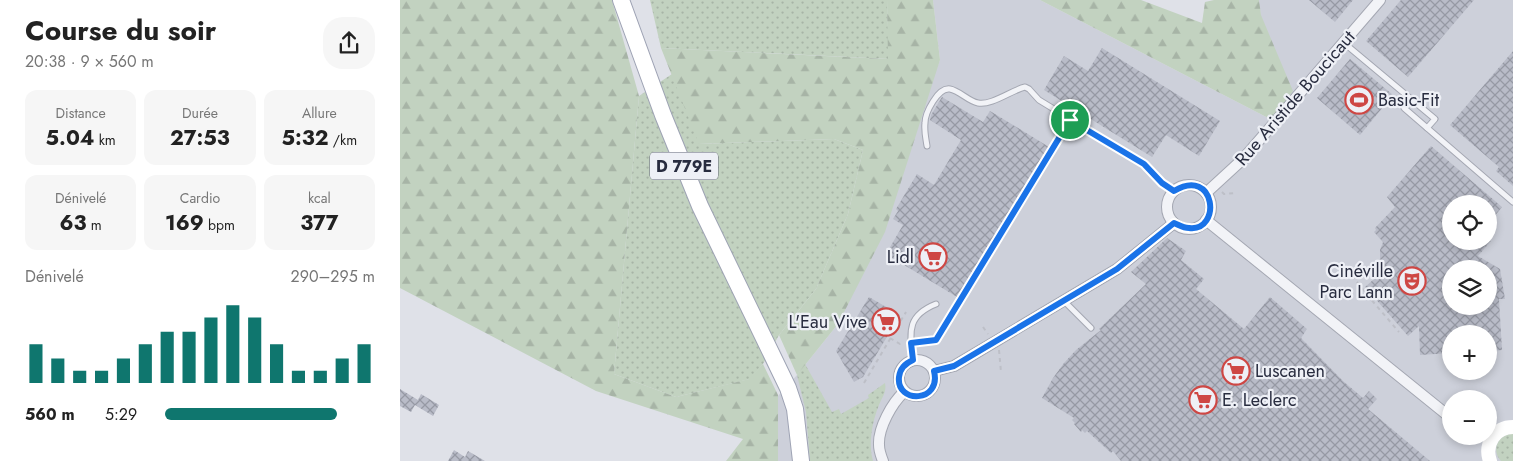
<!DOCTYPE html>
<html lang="fr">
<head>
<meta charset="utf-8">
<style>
	:root { --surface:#fff; --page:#f6f6f6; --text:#222; --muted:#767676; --accent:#0f766e }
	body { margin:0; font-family:Jost,sans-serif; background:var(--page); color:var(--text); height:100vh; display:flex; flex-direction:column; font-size:19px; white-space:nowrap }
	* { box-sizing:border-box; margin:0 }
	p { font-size:16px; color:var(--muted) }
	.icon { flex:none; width:28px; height:28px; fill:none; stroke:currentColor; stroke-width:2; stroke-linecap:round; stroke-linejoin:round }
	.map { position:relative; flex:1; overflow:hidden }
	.sheet { display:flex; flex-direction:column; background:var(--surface); width:400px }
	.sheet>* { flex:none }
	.controls { position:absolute; left:1042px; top:195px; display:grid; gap:10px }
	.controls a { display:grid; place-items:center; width:55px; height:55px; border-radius:50%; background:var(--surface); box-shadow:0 2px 8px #0003; font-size:25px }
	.pin { position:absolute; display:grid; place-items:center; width:42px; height:42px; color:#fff; margin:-21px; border:2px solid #fff; border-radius:50%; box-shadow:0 1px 5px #0007 }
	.round { display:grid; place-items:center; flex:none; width:52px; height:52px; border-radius:20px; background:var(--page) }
	.overview { display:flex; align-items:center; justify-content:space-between; height:85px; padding:0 25px }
	h1 { font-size:28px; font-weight:700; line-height:38px }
	.stats { display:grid; grid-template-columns:repeat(3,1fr); gap:8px; height:85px; padding:5px 25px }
	.stats div { display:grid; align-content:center; border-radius:12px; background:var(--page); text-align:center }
	.stats b { font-size:21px; font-weight:700 }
	.stats small { font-size:14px; font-weight:400 }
	.stats p { font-size:14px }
	.chart { height:140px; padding:10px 25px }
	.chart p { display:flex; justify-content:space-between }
	.chart svg { width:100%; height:90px; margin-top:5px; stroke:var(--accent); stroke-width:6 }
	ul { padding:0 25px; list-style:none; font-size:16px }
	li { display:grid; grid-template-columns:80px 60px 1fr; align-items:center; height:38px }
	li i { height:12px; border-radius:6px; background:var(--accent) }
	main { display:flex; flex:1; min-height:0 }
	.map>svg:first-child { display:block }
	.built { fill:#cdd0da; fill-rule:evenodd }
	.grass { fill:url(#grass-dots) }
	.forest { fill:url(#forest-firs) }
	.building { fill:url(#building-cross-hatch); fill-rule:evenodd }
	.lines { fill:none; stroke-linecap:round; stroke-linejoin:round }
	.lane-casing { stroke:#a4a7b2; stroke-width:7 }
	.street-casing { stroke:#a4a7b2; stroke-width:12 }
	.primary-casing { stroke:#9ea3b4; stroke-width:18 }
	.path { stroke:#bdbfc7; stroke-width:2; stroke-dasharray:4 4; stroke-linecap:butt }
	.lane { stroke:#f2f3f7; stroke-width:5 }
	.street { stroke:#f2f3f7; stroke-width:10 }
	.secondary { stroke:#fff; stroke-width:14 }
	.primary { stroke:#fff; stroke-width:16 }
	.route-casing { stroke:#fff; stroke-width:10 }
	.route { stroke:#1a73e8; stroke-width:6 }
	.labels { text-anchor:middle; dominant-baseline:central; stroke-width:4.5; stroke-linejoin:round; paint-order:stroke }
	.shield { fill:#eef0f6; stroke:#636776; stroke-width:1 }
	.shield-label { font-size:16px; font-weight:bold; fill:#282c3f }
	.street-label { font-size:18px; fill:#282c3f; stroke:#eef0f6 }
	.poi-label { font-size:18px; fill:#282c3f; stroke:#eef0f6; text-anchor:start }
</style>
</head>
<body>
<main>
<section class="sheet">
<div class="overview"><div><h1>Course du soir</h1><p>20:38 · 9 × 560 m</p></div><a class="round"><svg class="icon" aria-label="share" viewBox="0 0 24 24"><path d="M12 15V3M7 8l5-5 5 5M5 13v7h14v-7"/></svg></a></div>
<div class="stats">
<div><p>Distance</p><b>5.04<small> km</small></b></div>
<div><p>Durée</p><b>27:53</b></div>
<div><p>Allure</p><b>5:32<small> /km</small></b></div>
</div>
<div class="stats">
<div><p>Dénivelé</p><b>63<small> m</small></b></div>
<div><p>Cardio</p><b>169<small> bpm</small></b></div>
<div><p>kcal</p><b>377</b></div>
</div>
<div class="chart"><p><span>Dénivelé</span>290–295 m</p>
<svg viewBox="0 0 160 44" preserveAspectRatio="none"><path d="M5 44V25M15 44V32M25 44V38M35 44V38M45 44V32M55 44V25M65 44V19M75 44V19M85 44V12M95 44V6M105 44V12M115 44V25M125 44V38M135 44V38M145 44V32M155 44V25"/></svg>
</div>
<ul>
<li><b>560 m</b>5:29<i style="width:82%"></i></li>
</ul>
</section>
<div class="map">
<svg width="1113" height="461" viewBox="0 0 1113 461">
	<defs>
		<pattern id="grass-dots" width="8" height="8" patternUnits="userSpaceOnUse" patternTransform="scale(1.25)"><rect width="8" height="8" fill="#c2d2c0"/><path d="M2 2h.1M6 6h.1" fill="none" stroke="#a7b4a6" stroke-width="1.8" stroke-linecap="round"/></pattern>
		<pattern id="forest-firs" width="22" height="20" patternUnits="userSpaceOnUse" patternTransform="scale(1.25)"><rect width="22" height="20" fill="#c2d2c0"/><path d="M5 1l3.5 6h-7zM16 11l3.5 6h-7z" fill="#a7b4a6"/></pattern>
		<pattern id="building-cross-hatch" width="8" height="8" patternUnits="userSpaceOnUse" patternTransform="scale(1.25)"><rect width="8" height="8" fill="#b9bcc8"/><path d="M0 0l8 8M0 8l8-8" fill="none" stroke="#9699a4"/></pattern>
	</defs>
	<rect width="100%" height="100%" fill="#dfe1e8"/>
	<path class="built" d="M533 0H640L872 120 859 0H1113V461H378V396L397 375 438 324 540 60ZM1051 204H1089V241H1051ZM1051 269H1089V306H1051ZM1051 334H1089V371H1051ZM1051 399H1089V436H1051Z"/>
	<g class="grass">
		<path d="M250 0H487L489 59 261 48Z"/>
		<path d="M272 74 300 144 434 139 463 150 448 214 416 289 379 335 363 364 350 379 276 397 214 374 239 96Z"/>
		<path d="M405 364 432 412 439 409 441 414 469 398 468 395 485 383C487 392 482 397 479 405 472 422 468 444 473 461H410L406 412 397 375Z"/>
		<path d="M1109 434H1113V461H1101C1092 451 1096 438 1109 434Z"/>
	</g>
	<g class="forest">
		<path d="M0 0H212L239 96 214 374 276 397 349 379 363 364 378 395V461H326L343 439 196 391 0 288Z"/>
		<path d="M487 0H533L540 60 485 232 438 324 397 375 379 335 416 289 448 214 463 150 434 139 299 144 261 48 488 59Z"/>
		<path d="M640 0H741L802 23 805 2 814 0H859L861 15 893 91 872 120Z"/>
	</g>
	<g class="building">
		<path d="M909 0H953L935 22Z"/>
		<path d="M1001 0H1074L1008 77 966 41Z"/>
		<path d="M702 48 820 121 799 156 766 135 752 157 644 90 664 56 688 71Z"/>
		<path d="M1113 51V186L1096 171 1099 167 1050 125Z"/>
		<path d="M950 59 993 95 960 135 917 98Z"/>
		<path d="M542 97 583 122 590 111 649 147 557 297 486 254 503 225 493 219 498 211 496 209 517 174 534 185 561 140 530 120 531 115Z"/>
		<path d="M1031 146 1102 207 1089 223V204H1051V241H1091L1078 256 1100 269 1105 299H1099L1102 350 1089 351V334H1051V353L1020 355 1019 326 1008 336 965 287 983 271 980 258V250L983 242 974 232 976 230 975 228 995 207 987 197ZM1051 269H1089V306H1051Z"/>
		<path d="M767 238 786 251 781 260 804 279 796 289 844 329 870 297 907 329 901 338 943 381 963 398 969 391 977 399 968 409 1030 461H721L713 451 711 453 687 431 685 433 682 430 681 432 674 424 675 423 672 420 674 418 642 398 653 378 664 363 676 350 701 330 699 329 746 284 731 272Z"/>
		<path d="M469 297 500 315 463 377 454 382 436 351Z"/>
		<path d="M0 389 18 400 21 394 39 405 33 416 15 405 11 412 0 406Z"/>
		<path d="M54 450 65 457 68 451 85 461H48Z"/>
	</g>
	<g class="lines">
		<g class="lane-casing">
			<g id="lane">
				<path d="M944 43 1035 119 1027 128"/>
				<path d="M1012 99 1004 108 1113 202"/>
				<path d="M527 146C526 139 524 131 525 123 525 113 538 87 550 89 560 91 568 101 578 103 591 106 612 90 625 87L629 89 639 100 744 164 762 183 774 191"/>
				<path d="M664 301 691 328"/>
				<path d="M513 360C510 332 506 316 536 304"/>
			</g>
		</g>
		<g class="street-casing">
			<g id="street">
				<circle cx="789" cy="207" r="22"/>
				<path d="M806 193 843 159 980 0"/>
				<path d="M806 220 1051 418"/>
				<circle cx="517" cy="378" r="18"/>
				<path d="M534 371 554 366 717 269 774 223"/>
				<path d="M483 461C481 456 479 450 479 445 478 428 492 403 504 392"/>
			</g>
		</g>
		<g class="primary-casing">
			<path id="primary" d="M221 0 263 115 300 206 388 388 395 409 401 461"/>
		</g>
		<g class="path">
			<path d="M822 192 824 194 835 193"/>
			<path d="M942 263 969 297 999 332"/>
			<path d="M583 327 588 334"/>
			<path d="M490 338 500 344 504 343"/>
			<path d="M519 342 536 340 666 126"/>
			<path d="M599 350 601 372"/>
			<path d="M464 383 506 312"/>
		</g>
		<use href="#lane" class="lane"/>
		<use href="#street" class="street"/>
		<path class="secondary" d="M1090 461C1084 444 1095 427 1113 427"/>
		<use href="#primary" class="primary"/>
	</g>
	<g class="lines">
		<g class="route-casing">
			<path id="route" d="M670 120 744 164 762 183 774 191C816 166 822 232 789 228 783 228 779 225 774 223L717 269 554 366 534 371C542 403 496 404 499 377 500 368 506 363 513 360L511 343 536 340Z"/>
		</g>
		<use href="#route" class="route"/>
	</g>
	<defs>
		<g id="stadium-ring" transform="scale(1.4375)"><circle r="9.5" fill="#eef0f6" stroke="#ce4744" stroke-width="1.5"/><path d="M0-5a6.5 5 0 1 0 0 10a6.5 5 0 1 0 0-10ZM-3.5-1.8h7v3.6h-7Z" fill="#ce4744"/></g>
		<g id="supermarket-ring" transform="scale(1.4375)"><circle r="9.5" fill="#eef0f6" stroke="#ce4744" stroke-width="1.5"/><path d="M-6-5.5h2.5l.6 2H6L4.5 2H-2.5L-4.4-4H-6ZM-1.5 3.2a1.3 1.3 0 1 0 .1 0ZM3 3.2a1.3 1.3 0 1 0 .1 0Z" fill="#ce4744"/></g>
		<g id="theatre-ring" transform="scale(1.4375)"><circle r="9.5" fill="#eef0f6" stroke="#ce4744" stroke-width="1.5"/><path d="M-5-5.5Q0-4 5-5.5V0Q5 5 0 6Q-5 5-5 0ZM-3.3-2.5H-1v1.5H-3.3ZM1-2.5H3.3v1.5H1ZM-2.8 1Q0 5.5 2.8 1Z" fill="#ce4744"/></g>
	</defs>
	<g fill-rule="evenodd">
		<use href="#stadium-ring" x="959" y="100"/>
		<use href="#supermarket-ring" x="533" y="257"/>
		<use href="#theatre-ring" x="1012" y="281"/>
		<use href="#supermarket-ring" x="486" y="322"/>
		<use href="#supermarket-ring" x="836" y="371"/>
		<use href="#supermarket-ring" x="803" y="400"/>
	</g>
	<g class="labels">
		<rect class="shield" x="250" y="152.5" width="68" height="27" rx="4"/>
		<g class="shield-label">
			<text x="284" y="166">D 779E</text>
		</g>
		<g class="street-label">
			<text transform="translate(895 98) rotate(-49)">Rue Aristide Boucicaut</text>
		</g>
		<g class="poi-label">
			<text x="978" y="100">Basic-Fit</text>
			<text x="514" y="257" text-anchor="end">Lidl</text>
			<text x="993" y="271" text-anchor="end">Cinéville<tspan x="993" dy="21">Parc Lann</tspan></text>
			<text x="467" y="322" text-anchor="end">L'Eau Vive</text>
			<text x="855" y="371">Luscanen</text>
			<text x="822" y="400">E. Leclerc</text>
		</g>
	</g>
</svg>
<div class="controls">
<a><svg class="icon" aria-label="locate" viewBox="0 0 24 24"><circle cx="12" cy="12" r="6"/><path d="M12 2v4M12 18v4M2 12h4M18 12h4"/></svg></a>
<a><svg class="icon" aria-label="layers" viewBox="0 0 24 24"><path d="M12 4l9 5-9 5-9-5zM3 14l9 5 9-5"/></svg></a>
<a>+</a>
<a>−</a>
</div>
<div class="pin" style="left:670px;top:120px;background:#1e9e55"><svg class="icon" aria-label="arrive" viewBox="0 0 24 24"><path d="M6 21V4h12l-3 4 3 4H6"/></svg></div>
</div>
</main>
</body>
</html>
